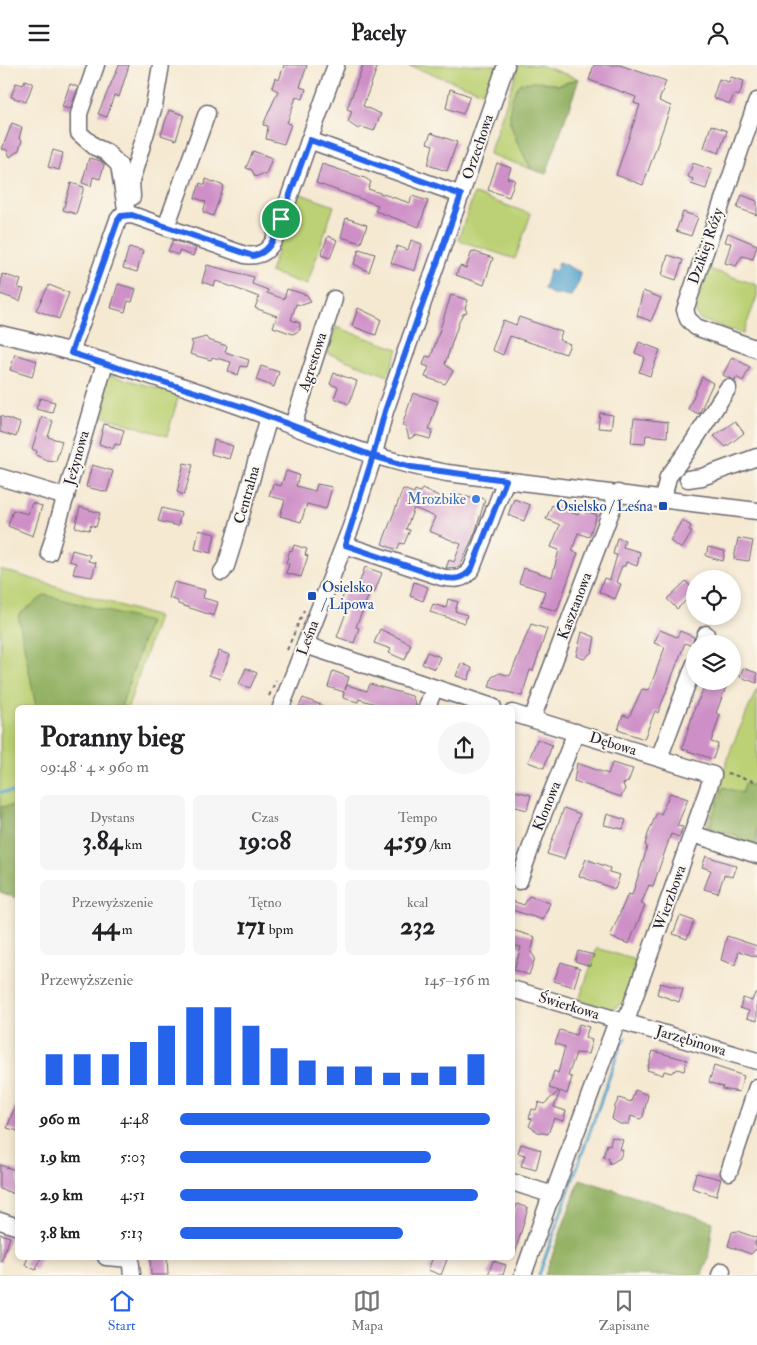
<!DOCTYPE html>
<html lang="pl">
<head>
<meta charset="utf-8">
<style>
	:root { --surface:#fff; --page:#f6f6f6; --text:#202124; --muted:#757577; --line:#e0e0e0; --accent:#2563eb }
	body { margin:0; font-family:"IM FELL Double Pica",serif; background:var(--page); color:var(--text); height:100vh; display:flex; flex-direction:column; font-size:19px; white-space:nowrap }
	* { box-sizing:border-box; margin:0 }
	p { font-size:16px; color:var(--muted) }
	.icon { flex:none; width:28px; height:28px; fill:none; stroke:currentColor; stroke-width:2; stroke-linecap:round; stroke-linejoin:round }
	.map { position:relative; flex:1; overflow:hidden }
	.panel { position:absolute; left:15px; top:640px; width:500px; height:555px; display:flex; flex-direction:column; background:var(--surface); border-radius:8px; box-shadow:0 2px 8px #0003 }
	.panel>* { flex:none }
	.fabs { position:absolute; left:686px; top:505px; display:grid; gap:10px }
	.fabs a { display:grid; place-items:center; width:55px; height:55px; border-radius:50%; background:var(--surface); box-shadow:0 2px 8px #0003; font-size:25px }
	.pin { position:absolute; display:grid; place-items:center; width:42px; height:42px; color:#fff; margin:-21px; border:2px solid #fff; border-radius:50%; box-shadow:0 1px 5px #0007 }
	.round { display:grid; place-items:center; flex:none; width:52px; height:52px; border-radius:26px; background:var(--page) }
	.headline { display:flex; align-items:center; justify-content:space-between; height:85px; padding:0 25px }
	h1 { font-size:28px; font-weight:800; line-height:38px }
	.stats { display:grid; grid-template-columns:repeat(3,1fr); gap:8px; height:85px; padding:5px 25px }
	.stats div { display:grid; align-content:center; border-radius:8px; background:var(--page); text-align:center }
	.stats b { font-size:25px; font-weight:800 }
	.stats small { font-size:14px; font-weight:400 }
	.stats p { font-size:14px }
	.chart { height:140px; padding:10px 25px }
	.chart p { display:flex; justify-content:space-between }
	.chart svg { width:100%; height:90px; margin-top:5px; stroke:var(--accent); stroke-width:6 }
	ul { padding:0 25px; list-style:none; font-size:16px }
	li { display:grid; grid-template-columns:80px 60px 1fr; align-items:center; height:38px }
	li i { height:12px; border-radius:6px; background:var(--accent) }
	header { display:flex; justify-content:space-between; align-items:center; height:65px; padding:0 25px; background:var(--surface); font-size:22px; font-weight:800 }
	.tabs { display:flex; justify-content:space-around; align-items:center; height:70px; border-top:1px solid var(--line); background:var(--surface); font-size:14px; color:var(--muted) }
	.tabs a { display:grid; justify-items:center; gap:2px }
	.tabs .on { color:var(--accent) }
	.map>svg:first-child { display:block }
	.green { fill:#bcd174; stroke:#6f7a58 }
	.forest { fill:#95b366; stroke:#5c6a50 }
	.water { fill:#53a3cd; stroke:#3a6284 }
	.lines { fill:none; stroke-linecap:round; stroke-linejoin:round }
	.stream { stroke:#53a3cd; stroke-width:3 }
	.building { fill:#ce8fc7 }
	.minor-casing { stroke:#6c6870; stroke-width:19 }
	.path { stroke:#6c6870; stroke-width:2; stroke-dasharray:4 4; stroke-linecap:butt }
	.minor { stroke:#fff; stroke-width:16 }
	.route-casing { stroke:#fff; stroke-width:10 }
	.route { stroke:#2563eb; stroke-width:6 }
	.shop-dot { fill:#3f7fe0; stroke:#fbf7ec; stroke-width:2 }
	.transit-dot { fill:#1a4fb4; stroke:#fbf7ec; stroke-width:2 }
	.labels { text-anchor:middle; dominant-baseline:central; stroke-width:4; stroke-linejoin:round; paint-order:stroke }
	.street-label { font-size:15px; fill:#22223b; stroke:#fbf7ec }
	.shop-label { font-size:15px; fill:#366cbe; stroke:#fbf7ec; text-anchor:end }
	.transit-label { font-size:15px; fill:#164399; stroke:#fbf7ec; text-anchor:end }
</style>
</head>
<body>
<header><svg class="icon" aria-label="menu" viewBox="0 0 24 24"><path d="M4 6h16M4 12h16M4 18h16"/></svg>Pacely<svg class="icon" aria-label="person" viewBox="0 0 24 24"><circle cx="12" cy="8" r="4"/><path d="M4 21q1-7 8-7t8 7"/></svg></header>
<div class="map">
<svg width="757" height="1210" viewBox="0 0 757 1210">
	<rect width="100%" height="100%" fill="#fbf7ec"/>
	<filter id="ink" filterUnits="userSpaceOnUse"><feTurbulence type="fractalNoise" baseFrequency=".02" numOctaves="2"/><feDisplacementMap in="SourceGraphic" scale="10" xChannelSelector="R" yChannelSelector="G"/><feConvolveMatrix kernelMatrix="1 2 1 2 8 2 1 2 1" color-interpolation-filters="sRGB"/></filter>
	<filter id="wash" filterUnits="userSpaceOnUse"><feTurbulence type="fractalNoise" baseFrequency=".0096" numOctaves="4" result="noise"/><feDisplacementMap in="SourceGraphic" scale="20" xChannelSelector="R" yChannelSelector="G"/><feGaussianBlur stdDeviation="1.12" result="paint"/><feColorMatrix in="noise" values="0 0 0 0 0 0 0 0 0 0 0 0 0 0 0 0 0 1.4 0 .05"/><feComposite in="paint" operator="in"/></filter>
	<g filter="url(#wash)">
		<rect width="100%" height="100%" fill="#f5e9d2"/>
		<g class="green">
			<path d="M407 0H498L488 29Z"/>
			<path d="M519 0H540L579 14 558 20 539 16 509 56 531 104 489 89Z"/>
			<path d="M298 128 334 141 307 220 270 207Z"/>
			<path d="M474 129 531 149 515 194 458 175Z"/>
			<path d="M706 203 757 220V231L743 269 699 254 693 241Z"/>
			<path d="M336 262 398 284 388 311 327 288Z"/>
			<path d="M111 310 179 330 167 371 95 349 106 313Z"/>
			<path d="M0 504 158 552 128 642H18L17 808 0 802Z"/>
			<path d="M757 624V785L704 768 732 681Z"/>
			<path d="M597 883 639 896 624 937 611 945 579 935Z"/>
		</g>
		<g class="forest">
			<path d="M579 14 546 109 531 104C516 74 498 50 520 18L539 16 558 20Z"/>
			<path d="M45 530 149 557 121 642H36L18 550Z"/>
			<path d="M745 718 757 722V780L738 775 739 771 709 762 723 722 742 728Z"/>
			<path d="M17 740H18L17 833 0 827V742Z"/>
			<path d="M580 1114 713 1157 708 1194 702 1210H545Z"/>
		</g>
		<path class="water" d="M559 197 580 207 579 217 571 231 552 229 544 224 550 204 556 206Z"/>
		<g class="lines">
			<g class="stream">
				<path d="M0 727H18"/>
				<path d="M539 1210 621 979 626 973"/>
			</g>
		</g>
		<g id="blocks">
			<g class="building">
				<path d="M119 0H129L119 32 114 30 107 52 98 49Z"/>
				<path d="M284 0H307L300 22 306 24 303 34 296 32 287 58 291 59 284 79 266 74 268 61 263 60 278 26 272 23 275 13 279 15Z"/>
				<path d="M363 0H378L363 41 381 49 374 66 362 62 358 64 348 57 352 46 347 44Z"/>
				<path d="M594 0H620L666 16 659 36 671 41 643 120 616 110 640 40 634 38 636 32 589 15Z"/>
				<path d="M731 12 744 16 739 31 734 29 730 39 713 33 719 14 729 17Z"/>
				<path d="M25 15 33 18 26 37 11 32 16 18 23 20Z"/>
				<path d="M70 19 78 22 70 44 62 42Z"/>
				<path d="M450 24 470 31 463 49 446 43Z"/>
				<path d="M169 45 184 50 176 75 161 70Z"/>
				<path d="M12 58 22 62 19 74 22 75 19 85 10 92 7 85 2 84Z"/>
				<path d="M711 60 727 66 719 88 704 83Z"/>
				<path d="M431 68 457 77 447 106 428 100 433 80 427 78Z"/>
				<path d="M53 85 63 88 59 105 48 102Z"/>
				<path d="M253 86 272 93 266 110 262 109 255 112 252 105 246 103Z"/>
				<path d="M89 93 101 96 104 100 100 114 93 112 91 121 82 118Z"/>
				<path d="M497 98 511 103 507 113 515 115 509 132 488 125Z"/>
				<path d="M693 98 712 105 706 124 691 119 693 114 688 112Z"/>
				<path d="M322 99 365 113 371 117 368 124 410 138 412 131 428 136 419 162 375 146 378 140 316 118Z"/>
				<path d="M206 114 224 121 213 151 203 147 206 137 195 133 200 118 205 120Z"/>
				<path d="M71 118 84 122 76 149 63 145Z"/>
				<path d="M742 130 757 136V150L737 143Z"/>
				<path d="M683 147 698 152 691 171 676 166Z"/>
				<path d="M346 153 367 160 361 178 341 172Z"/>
				<path d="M728 168 757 180 753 194 742 191 736 201 725 198 731 178 725 177Z"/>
				<path d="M328 171 337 175 330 193 321 190Z"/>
				<path d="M173 175 196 183 193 191 179 186 178 190 168 186Z"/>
				<path d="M411 175 422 179 415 206 391 198 397 181 408 185Z"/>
				<path d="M129 182 143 186 137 207 123 203Z"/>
				<path d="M359 184 375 189 369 207 354 199Z"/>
				<path d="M472 186 493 193 484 220 456 210 460 201 466 203Z"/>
				<path d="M668 190 683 195 676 215 662 210Z"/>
				<path d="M207 200 254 212 252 219 268 225 267 228 284 234 287 224 307 230 311 237 302 240 296 239 291 255 300 258V265L293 269 273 262 277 251 255 243 259 232 216 216 214 221 202 217Z"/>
				<path d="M2 209 21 215 18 223 24 224 20 236 0 229Z"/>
				<path d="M118 219 136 224 132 237 128 236 125 247 111 243Z"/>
				<path d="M49 220 69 228 59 254 36 245Z"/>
				<path d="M643 226 661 233 651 256 637 251Z"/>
				<path d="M451 230 468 235 465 243 467 247 463 249 460 254 445 299 453 306 445 319 425 312 429 302 423 300 426 291 431 292Z"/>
				<path d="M358 243 381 254 376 270 352 261Z"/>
				<path d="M519 252 562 267 559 275 570 279 566 289 510 271 503 290 492 285 503 255 516 260Z"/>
				<path d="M206 272 208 275 227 281 225 287 249 295 247 302 241 301 238 310 228 306 231 297 212 292 211 295 190 289 193 279 191 276Z"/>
				<path d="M639 277 660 285 650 311 639 307 645 292 635 288Z"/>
				<path d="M15 289 37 296 32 312 10 305Z"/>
				<path d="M732 292 750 302 743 316 736 312 735 316 723 310Z"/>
				<path d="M261 301 279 307 274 322 256 315Z"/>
				<path d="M334 308 357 316 349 339 334 333 338 322 330 319Z"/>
				<path d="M702 312 713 318 699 349 688 344Z"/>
				<path d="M413 328 438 336 429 364 433 365 430 374 416 370 409 374 406 362 402 361Z"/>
				<path d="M40 333 55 337 52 348 36 344Z"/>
				<path d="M600 348 613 350 611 364 598 363Z"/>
				<path d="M0 351 20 358 16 372 0 367Z"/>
				<path d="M42 352 53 356 48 372 62 376 56 396 46 395 36 390 37 386 32 384Z"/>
				<path d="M634 353 668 357 667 372 646 370 645 379 631 378Z"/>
				<path d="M735 356 744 368 726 382 714 371Z"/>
				<path d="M104 359 124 365 120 380 115 379 113 384 99 379Z"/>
				<path d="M214 375 233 381 229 394 211 389Z"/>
				<path d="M184 398 193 400 184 430 177 427Z"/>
				<path d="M92 400 113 406 107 427 86 422Z"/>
				<path d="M286 406 299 410 296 421 315 426 317 419 332 422 326 444 307 439 301 457 280 451 285 435 269 431 273 419 281 421Z"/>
				<path d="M403 424 414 428 415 425 420 427 422 424 451 436 454 428H457L473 434 475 430 485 435 476 465 460 502 446 503 449 495 454 497 461 479 429 466 435 452 414 443 406 464 410 465 404 479 400 478 397 485 382 479Z"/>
				<path d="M514 434 530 440 524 456 508 450Z"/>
				<path d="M32 438 42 441 33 471 8 461 13 445 28 449Z"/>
				<path d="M552 440 578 450 581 443 597 450 589 472 578 468 572 486 578 488 557 546 540 541 545 526 519 518 524 503 552 512 559 485 551 482 560 460 546 454Z"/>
				<path d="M80 442 100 448 96 462 91 460 89 465 75 462Z"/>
				<path d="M162 443 181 448 178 461 158 456Z"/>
				<path d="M682 455 691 461 689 465 692 467 682 484 670 476Z"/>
				<path d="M199 465 215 469 211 488 195 484Z"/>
				<path d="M617 473 625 475 623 482 640 487 637 501 626 497 625 501H622L616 517 621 519 615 534 599 527 604 513 610 515 617 490 613 489Z"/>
				<path d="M738 473 753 476 749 496 734 494Z"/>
				<path d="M294 480 307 484 305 490 308 491 301 512 286 508 289 499 286 498 290 485 292 486Z"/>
				<path d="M708 482 725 486 723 496 706 491Z"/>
				<path d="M72 485 90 490 88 496 96 498 92 512 73 509 76 498 69 496Z"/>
				<path d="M365 502 382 508 374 528 370 527 356 562 359 563 354 578 337 572 347 545 339 542 345 526 355 530Z"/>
				<path d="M686 516 695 527 677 544 667 534Z"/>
				<path d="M174 517 205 525 203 533 218 537 214 551 178 539V536L169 533Z"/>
				<path d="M414 517 428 522 423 536 410 531Z"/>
				<path d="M448 534 458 537 455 546 467 550 465 558 430 547 433 539 446 543Z"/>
				<path d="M531 559 547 564 533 606 530 605 522 631 489 622 492 612 500 608 510 611Z"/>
				<path d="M380 564 411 579 405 595 389 588 391 584 374 578Z"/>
				<path d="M660 565 677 572 680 566 694 572 692 581 685 578 658 648 655 646 644 674 618 665 623 650 629 652 642 624 649 625 665 582 654 578Z"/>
				<path d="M582 567 595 572 592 587 584 594 576 591Z"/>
				<path d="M219 586 230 590 220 614 209 610Z"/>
				<path d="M427 587 440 592 435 604 422 599Z"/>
				<path d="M461 598 472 603 468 615 456 611Z"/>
				<path d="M246 603 257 608 250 623 239 619Z"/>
				<path d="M743 603 757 608V618L740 612Z"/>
				<path d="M333 606 349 612 345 625 347 620 367 626 370 619 412 631 417 642H385L359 634 358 637 343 633 344 627 328 622Z"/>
				<path d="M707 616H718L727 619 716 648 720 650 711 677 718 679 713 694 682 684 695 642Z"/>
				<path d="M303 633 326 642H299Z"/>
				<path d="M537 674 552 680 544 703 528 697Z"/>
				<path d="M577 698 608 709 612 698 633 704 628 717 623 719 625 724 621 732 574 716Z"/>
				<path d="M516 726 531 730 527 745 512 741Z"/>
				<path d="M670 728 688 734 677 761 683 762 679 772 671 769 653 821 649 820 641 839 645 840 629 879 610 872 628 829 632 830 645 790 647 781 645 780 648 769 657 747 661 749Z"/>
				<path d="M564 743 580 749 564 794 547 789Z"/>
				<path d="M607 749 626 755 623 764 604 760Z"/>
				<path d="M706 791 737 801 733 812 724 810 718 828 704 824 711 805 702 802Z"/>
				<path d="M586 794 610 803 609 807 620 810 615 824 579 811Z"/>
				<path d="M529 831 550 838 543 855 512 845V836L524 840Z"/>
				<path d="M680 851 694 856 687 874 673 869Z"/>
				<path d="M512 865 535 872 531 887 535 893 529 910 514 905 521 882 512 880Z"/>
				<path d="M727 871 757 881V892L739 886 735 900 721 895Z"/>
				<path d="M578 886 594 890 590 901 575 896Z"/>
				<path d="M561 897 580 903 574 922 554 916Z"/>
				<path d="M660 918 683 924 679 937 657 929Z"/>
				<path d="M755 928H757V956L747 953 749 946 740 943 743 933 752 936Z"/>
				<path d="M579 959 589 962 585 973 592 975 588 989 576 988 568 1011 572 1012 567 1029 560 1026 554 1042 566 1046 563 1056 554 1053 548 1069 538 1067 529 1061 532 1054 529 1053 532 1044 536 1045 539 1037 544 1039 559 1026 549 1023 554 1006 558 1008 565 982 555 979 560 965 576 970Z"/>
				<path d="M653 986 687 995 684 1006 677 1004 671 1008 664 1006 663 1010 647 1005Z"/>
				<path d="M714 1001 744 1011 739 1027 722 1024 723 1022 709 1017Z"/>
				<path d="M635 1025 648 1030 643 1052 640 1054 631 1051 629 1059H620L612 1054 615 1041 619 1033 631 1037Z"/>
				<path d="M16 1038H18V1066L7 1063Z"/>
				<path d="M612 1072 623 1075 620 1084 623 1085 620 1093 610 1099 608 1093 603 1092 607 1079 610 1080Z"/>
				<path d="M521 1079 541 1085 536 1105 521 1101 525 1090 518 1088Z"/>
				<path d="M0 1100 18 1106V1130L0 1124Z"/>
				<path d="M696 1108 721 1114 716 1131 692 1123Z"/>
				<path d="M517 1139 528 1143 515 1188 512 1187V1147L514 1148Z"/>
				<path d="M737 1166 757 1173 755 1179 757 1183 751 1189 728 1181 732 1167Z"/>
				<path d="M0 1169 10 1172 1 1197H0Z"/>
				<path d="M28 1192H41L36 1205 25 1200Z"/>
				<path d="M150 1192H167L168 1210H151Z"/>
				<path d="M433 1192H448L441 1210 428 1205Z"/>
				<path d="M493 1196 506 1200 503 1210H488Z"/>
			</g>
		</g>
	</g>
	<g filter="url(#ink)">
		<use href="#blocks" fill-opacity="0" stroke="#6c6870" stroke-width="1"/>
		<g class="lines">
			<g class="minor-casing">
				<g id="minor">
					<path d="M96 0 79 49V68L95 82 106 87 119 100 127 150"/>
					<path d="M757 36 685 245 688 254 696 262 757 284"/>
					<path d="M309 75 461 130"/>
					<path d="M132 132 131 116 154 41 161 0"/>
					<path d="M166 162 207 48"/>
					<path d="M0 269C82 287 164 314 242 342 310 367 376 396 447 408L757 446"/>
					<path d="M71 287 118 155 121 151 132 150 245 190C259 192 268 187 274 175L336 0"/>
					<path d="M293 360 334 234"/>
					<path d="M0 412 66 432"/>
					<path d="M688 414 702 412 757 392"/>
					<path d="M663 434 668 412 686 388 728 323"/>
					<path d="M345 480 441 512C454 515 464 516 472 503L506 415"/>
					<path d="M49 488 105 298"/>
					<path d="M222 507 226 501 231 485 269 352"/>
					<path d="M702 579 706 569"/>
					<path d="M305 580 493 642"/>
					<path d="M281 642 351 462 372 396 385 346 506 0"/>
					<path d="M427 642 434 624"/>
					<path d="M512 648 713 710 626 956"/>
					<path d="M532 654 618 428"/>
					<path d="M659 693 695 598"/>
					<path d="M693 769 757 790"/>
					<path d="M519 816 538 762 576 667"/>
					<path d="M512 924 757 996"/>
					<path d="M729 1107 757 1022"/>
					<path d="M512 1117 553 1130"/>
					<path d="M0 1156 18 1162"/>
					<path d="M106 1192 131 1194"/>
					<path d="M130 1192 132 1210"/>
					<path d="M523 1210 548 1139 553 1130 617 956"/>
					<path d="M720 1210 722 1206"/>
				</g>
			</g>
			<g class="path">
				<path d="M287 585 304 545"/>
				<path d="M269 631 276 615"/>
				<path d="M727 708 757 717"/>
			</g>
			<use href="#minor" class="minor"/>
		</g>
	</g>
	<g class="lines" filter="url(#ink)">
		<g class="route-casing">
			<path id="route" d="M281 154C275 170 272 187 253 191L132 150 121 151 118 155 71 288 240 341 373 391 345 480 440 512C454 515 464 515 472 503L506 415 411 402 373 391 385 346 461 130 310 75 281 154"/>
		</g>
		<use href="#route" class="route"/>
	</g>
	<circle class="shop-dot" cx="476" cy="434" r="5"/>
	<g class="transit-dot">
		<rect x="658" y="436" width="10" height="10" rx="2.5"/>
		<rect x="307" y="526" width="10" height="10" rx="2.5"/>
	</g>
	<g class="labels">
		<g class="street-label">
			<text transform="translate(478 82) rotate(-71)">Orzechowa</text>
			<text transform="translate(706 181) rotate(-71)">Dzikiej Róży</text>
			<text transform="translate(313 297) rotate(-72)">Agrestowa</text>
			<text transform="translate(77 393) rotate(-74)">Jeżynowa</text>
			<text transform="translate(247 430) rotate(-74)">Centralna</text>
			<text transform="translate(575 541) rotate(-69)">Kasztanowa</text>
			<text transform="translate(308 573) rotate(-69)">Leśna</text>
			<text transform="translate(613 679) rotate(17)">Dębowa</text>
			<text transform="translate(547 741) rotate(-68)">Klonowa</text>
			<text transform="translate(670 833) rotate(-70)">Wierzbowa</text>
			<text transform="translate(569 941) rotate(17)">Świerkowa</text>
			<text transform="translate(691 976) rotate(17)">Jarzębinowa</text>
		</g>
		<g class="shop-label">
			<text x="466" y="434">Mrozbike</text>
		</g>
		<g class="transit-label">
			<text x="653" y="441">Osielsko / Leśna</text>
			<text x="322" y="522" text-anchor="start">Osielsko<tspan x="322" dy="17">/ Lipowa</tspan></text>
		</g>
	</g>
</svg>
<div class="fabs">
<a><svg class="icon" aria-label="locate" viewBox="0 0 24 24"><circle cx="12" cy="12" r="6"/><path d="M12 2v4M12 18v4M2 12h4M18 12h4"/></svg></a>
<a><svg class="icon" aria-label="layers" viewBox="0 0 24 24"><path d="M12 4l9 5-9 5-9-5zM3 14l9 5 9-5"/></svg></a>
</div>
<div class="pin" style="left:281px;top:154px;background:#1e9e55"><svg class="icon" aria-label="arrive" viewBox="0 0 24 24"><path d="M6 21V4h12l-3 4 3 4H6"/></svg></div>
<section class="panel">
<div class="headline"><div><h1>Poranny bieg</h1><p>09:48 · 4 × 960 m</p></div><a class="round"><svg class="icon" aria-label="share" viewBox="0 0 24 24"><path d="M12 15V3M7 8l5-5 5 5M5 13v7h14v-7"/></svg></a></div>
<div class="stats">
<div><p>Dystans</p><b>3.84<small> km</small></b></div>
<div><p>Czas</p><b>19:08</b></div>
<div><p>Tempo</p><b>4:59<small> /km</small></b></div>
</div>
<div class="stats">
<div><p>Przewyższenie</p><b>44<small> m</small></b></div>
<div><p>Tętno</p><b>171<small> bpm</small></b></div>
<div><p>kcal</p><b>232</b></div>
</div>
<div class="chart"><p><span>Przewyższenie</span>145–156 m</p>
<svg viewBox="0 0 160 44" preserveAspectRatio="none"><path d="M5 44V29M15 44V29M25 44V29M35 44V23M45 44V15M55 44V6M65 44V6M75 44V15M85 44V26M95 44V32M105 44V35M115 44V35M125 44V38M135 44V38M145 44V35M155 44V29"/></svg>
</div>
<ul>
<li><b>960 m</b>4:48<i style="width:100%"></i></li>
<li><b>1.9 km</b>5:03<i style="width:81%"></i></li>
<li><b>2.9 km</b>4:51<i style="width:96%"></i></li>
<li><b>3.8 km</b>5:13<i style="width:72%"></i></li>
</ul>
</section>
</div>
<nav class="tabs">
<a class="on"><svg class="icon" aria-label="home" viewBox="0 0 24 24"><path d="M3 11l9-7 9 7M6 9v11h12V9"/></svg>Start</a>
<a><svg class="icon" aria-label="map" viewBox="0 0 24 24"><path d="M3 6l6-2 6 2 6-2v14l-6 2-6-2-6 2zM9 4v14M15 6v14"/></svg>Mapa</a>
<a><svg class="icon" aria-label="saved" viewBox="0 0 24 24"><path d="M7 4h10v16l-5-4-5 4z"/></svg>Zapisane</a>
</nav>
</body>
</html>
